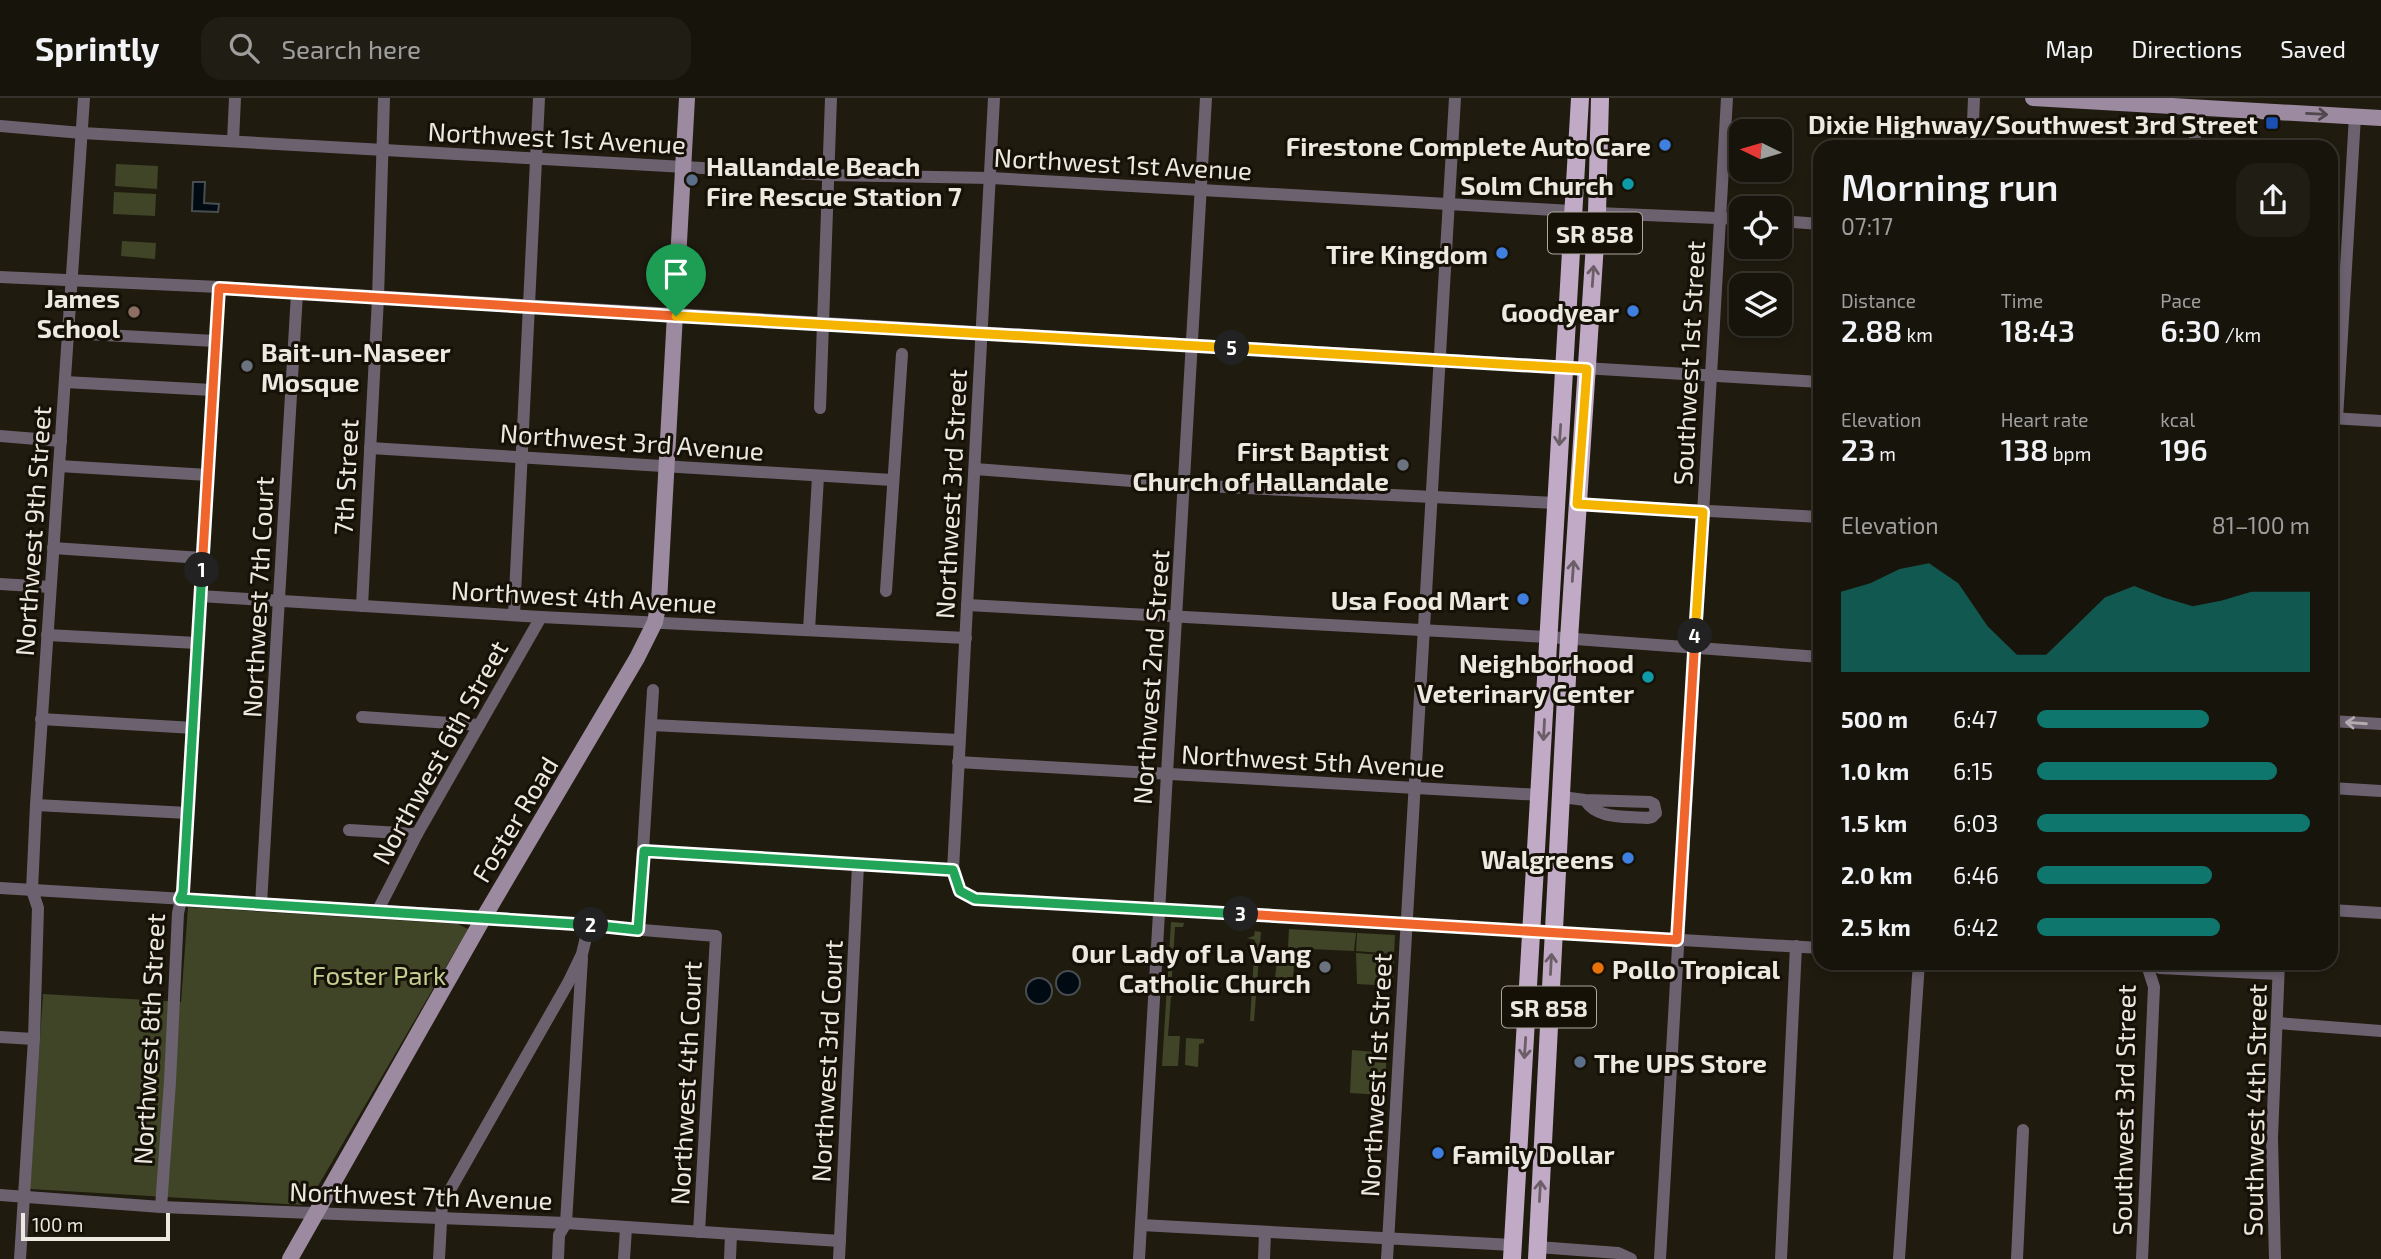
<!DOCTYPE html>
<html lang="en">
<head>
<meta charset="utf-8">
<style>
	:root { --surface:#17140b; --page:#201d14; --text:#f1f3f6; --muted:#9e9e9d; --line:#36332c; --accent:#0f766e }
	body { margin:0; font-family:"Exo 2",sans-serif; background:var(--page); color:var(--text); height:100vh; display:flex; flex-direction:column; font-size:26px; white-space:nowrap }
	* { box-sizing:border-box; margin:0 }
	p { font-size:23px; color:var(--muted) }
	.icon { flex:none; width:38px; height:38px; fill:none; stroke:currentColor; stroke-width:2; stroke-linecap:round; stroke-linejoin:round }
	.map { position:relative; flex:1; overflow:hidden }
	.side { position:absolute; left:1813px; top:42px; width:525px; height:830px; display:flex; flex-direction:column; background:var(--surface); border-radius:21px; box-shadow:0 4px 10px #0003,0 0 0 2px var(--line) }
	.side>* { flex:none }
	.needle { width:46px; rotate:275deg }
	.fabs { position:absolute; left:1729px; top:21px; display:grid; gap:14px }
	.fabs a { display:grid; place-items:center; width:63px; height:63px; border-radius:14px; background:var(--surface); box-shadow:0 4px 10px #0003,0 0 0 2px var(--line); font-size:35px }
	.scale { position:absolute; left:21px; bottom:18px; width:149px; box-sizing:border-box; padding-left:7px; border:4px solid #ece9e1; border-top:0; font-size:19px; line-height:24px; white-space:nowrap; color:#ece9e1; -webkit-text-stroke:5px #161107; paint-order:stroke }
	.pin { position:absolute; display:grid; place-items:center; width:60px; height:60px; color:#fff; margin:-72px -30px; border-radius:50% 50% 50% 0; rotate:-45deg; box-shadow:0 0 7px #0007 }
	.pin .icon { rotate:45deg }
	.km { position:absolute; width:35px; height:35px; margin:-18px; border-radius:50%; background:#222; color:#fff; font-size:19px; line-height:35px; text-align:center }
	.round { display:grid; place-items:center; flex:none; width:74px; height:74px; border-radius:21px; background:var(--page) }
	.head { display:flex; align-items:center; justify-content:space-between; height:119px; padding:0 28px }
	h1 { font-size:38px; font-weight:600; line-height:52px }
	.metrics { display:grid; grid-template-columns:repeat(3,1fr); gap:10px; height:119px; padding:7px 28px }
	.metrics div { display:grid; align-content:center }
	.metrics b { font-size:30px; font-weight:600 }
	.metrics small { font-size:19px; font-weight:400 }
	.metrics p { font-size:19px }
	.chart { height:196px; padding:14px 28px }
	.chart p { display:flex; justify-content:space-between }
	.chart svg { width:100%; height:126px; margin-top:7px; fill:var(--accent); opacity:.7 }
	ul { padding:0 28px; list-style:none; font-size:23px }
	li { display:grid; grid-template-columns:112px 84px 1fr; align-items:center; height:52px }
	li i { height:18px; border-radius:9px; background:var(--accent) }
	header { display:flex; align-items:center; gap:42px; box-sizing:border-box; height:98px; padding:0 35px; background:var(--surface); border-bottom:2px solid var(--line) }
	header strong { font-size:33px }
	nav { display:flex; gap:38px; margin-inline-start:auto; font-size:24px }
	.search { width:490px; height:63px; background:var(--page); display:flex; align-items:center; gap:18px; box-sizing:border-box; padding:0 24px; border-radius:21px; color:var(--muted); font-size:26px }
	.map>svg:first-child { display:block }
	.green { fill:#404527 }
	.water { fill:#000a12; stroke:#474d50; stroke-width:2 }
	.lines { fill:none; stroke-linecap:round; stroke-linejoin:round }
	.street { stroke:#6c626f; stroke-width:12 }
	.secondary { stroke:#9c8aa0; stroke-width:16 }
	.primary { stroke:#c0aac6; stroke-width:18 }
	.oneway { stroke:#52474c }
	.oneway2 { stroke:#6b5e66 }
	.oneway3 { stroke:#b2acae }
	.split-1-casing { stroke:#fff; stroke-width:14 }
	.split-2-casing { stroke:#fff; stroke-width:14 }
	.split-3-casing { stroke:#fff; stroke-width:14 }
	.split-4-casing { stroke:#fff; stroke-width:14 }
	.split-5-casing { stroke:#fff; stroke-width:14 }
	.split-6-casing { stroke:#fff; stroke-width:14 }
	.split-1 { stroke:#f0652b; stroke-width:9 }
	.split-2 { stroke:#22a559; stroke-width:9 }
	.split-3 { stroke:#22a559; stroke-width:9 }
	.split-4 { stroke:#f0652b; stroke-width:9 }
	.split-5 { stroke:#f5b400; stroke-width:9 }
	.split-6 { stroke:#f5b400; stroke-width:9 }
	.transit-dot { fill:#1a4fb4; stroke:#161107; stroke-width:2.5 }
	.shop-dot { fill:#3f7fe0; stroke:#161107; stroke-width:2.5 }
	.service-dot { fill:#5c6f8a; stroke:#161107; stroke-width:2.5 }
	.culture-dot { fill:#0f9aa8; stroke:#161107; stroke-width:2.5 }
	.education-dot { fill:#8d6e63; stroke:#161107; stroke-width:2.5 }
	.worship-dot { fill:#6b7280; stroke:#161107; stroke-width:2.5 }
	.food-dot { fill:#e8710a; stroke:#161107; stroke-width:2.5 }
	.labels { text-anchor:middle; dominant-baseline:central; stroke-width:6; stroke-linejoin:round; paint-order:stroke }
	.shield { fill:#161107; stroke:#aca8a0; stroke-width:2 }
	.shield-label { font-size:24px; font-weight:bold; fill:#ece9e1 }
	.poi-label { font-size:26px; font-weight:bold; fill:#ece9e1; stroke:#161107; text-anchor:end }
	.street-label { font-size:26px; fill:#ece9e1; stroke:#161107 }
	.park-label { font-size:26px; fill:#c3cf90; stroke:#161107 }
</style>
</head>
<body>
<header>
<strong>Sprintly</strong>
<div class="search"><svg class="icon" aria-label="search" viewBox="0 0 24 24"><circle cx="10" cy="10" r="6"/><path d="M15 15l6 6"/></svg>Search here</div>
<nav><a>Map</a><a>Directions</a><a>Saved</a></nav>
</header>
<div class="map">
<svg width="2381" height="1161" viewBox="0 0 2381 1161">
	<rect width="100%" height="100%" fill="#1f1b0f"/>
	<g class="green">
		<path d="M116 66 158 68 157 91 115 88Z"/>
		<path d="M114 94 156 96 155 118 113 116Z"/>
		<path d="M122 143 156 145 155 161 121 158Z"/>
		<path d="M188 809 458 826 468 831 311 1100 302 1107 30 1091 43 896 181 904Z"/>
		<path d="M1171 824 1184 825 1183 829H1175L1171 894 1176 897 1171 899 1168 938H1180L1178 968H1162Z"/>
		<path d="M1289 831 1356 835 1354 853 1288 850Z"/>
		<path d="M1255 833 1261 834 1254 923H1250L1255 842 1247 840 1254 838Z"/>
		<path d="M1357 835 1395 837 1394 856 1356 853Z"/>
		<path d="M1286 852 1295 853 1293 881 1275 880 1277 863Z"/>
		<path d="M1356 855 1394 858 1393 888 1357 886Z"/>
		<path d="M1186 940 1204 941V945L1199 946 1198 969 1185 967Z"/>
		<path d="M1352 952 1387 955 1384 997 1350 995Z"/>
	</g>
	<g class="water">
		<path d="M193 84H205L204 105 219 106 218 114 192 113Z"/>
		<circle cx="1068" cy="885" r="12"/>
		<circle cx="1039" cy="893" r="13"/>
	</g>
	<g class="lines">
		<g class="street">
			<path d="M994 0 953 772 960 793 975 801 1820 850"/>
			<path d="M0 28 82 35 828 77 991 80 1572 113"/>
			<path d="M233 43 235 0"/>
			<path d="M1972 49 1974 0"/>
			<path d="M2194 49 2198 10"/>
			<path d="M1597 115 1741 121"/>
			<path d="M1780 123 1820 126"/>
			<path d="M0 179 219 189 1820 284"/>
			<path d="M68 235 215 243"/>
			<path d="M65 284 212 292"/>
			<path d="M820 310 831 0"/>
			<path d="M2331 320 2381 323"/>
			<path d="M2337 321 2355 18"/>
			<path d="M0 338 61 343"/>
			<path d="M370 350 892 382"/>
			<path d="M59 368 208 377"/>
			<path d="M975 371 1185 387 1556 405"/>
			<path d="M1577 406 1820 419"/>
			<path d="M53 450 202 460"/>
			<path d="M0 486 50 489"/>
			<path d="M886 493 902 256"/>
			<path d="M200 498 541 519 966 540"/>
			<path d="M967 507 1548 539 1820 559"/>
			<path d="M362 508 378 200 384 0"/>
			<path d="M514 517 539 0"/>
			<path d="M809 532 818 379"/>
			<path d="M47 537 197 545"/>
			<path d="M362 619 479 627"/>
			<path d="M41 621 194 630"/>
			<path d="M2331 623 2381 626"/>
			<path d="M651 627 959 642"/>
			<path d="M958 664 1541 697"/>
			<path d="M2331 690 2381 693"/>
			<path d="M1562 699 1585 702 1650 704 1654 706 1656 715 1652 719 1647 720C1626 718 1597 722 1585 702"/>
			<path d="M36 707 188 715"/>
			<path d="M349 732 417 736"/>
			<path d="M644 753 953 772"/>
			<path d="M0 790 484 819 716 838 699 1134"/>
			<path d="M261 806 297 195"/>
			<path d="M378 812 417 736 541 519"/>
			<path d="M2331 812 2381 815"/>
			<path d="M638 832 653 592"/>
			<path d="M2115 864H2131"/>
			<path d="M2150 864 2160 870 2278 876"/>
			<path d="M2277 925 2381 933"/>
			<path d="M0 939 34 941"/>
			<path d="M0 1097 161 1109 566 1125 840 1143"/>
			<path d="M161 1109 170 984 178 815 183 794C195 592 206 391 219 189"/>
			<path d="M1141 1127 1513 1147"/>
			<path d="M1538 1149 1618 1155 1631 1161"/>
			<path d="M20 1161 34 941 38 810 32 792 36 707 84 0"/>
			<path d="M439 1161 442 1106 568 885 582 856 589 827"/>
			<path d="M558 1161 559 1137 566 1125 582 860"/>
			<path d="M624 1161 626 1130"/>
			<path d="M730 1161 731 1136"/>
			<path d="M839 1161 858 767"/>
			<path d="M1139 1161 1206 0"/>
			<path d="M1264 1161 1265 1134"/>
			<path d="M1387 1161 1455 0"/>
			<path d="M1660 1161 1727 0"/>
			<path d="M1781 1161 1796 848"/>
			<path d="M1899 1161 1919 864"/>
			<path d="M2017 1161 2023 1032"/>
			<path d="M2142 1161 2154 889 2146 864"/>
			<path d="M2275 1161 2272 1040 2279 864"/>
		</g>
		<g class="secondary">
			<path d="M2033 0 2381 20"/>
			<path d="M290 1161 484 819 637 560 655 524 659 504 687 0"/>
		</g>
		<g class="primary">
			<path d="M1512 1161 1580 0"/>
			<path d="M1537 1161 1569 541 1597 115 1600 0"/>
		</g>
	</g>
	<defs><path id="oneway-shaft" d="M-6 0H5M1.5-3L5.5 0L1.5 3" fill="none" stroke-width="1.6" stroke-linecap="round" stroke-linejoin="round" transform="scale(1.75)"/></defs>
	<use class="oneway" href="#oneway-shaft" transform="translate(2317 16) rotate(3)"/>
	<g class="oneway2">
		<use href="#oneway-shaft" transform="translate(1593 178) rotate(-86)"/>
		<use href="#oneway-shaft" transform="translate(1560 337) rotate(94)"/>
		<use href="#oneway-shaft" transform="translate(1573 473) rotate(-86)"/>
		<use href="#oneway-shaft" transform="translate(1544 632) rotate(93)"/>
		<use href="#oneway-shaft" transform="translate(1551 866) rotate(-87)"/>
		<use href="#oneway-shaft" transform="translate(1525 950) rotate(94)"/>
		<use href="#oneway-shaft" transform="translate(1540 1093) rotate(-87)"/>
	</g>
	<use class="oneway3" href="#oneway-shaft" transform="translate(2356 625) rotate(-176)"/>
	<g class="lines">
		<g class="split-1-casing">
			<path id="split-1" d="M202 472 219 190 676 218"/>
		</g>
		<g class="split-2-casing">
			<path id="split-2" d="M202 472 183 794 180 801 591 827"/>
		</g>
		<g class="split-3-casing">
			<path id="split-3" d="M591 827 638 832 644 753 953 772 960 793 975 801 1241 816"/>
		</g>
		<g class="split-4-casing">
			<path id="split-4" d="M1241 816 1677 842 1695 538"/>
		</g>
		<g class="split-5-casing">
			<path id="split-5" d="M1232 250 1587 271 1577 406 1703 414 1695 538"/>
		</g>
		<g class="split-6-casing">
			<path id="split-6" d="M676 218 1232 250"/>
		</g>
		<use href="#split-1" class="split-1"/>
		<use href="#split-2" class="split-2"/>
		<use href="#split-3" class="split-3"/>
		<use href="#split-4" class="split-4"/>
		<use href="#split-5" class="split-5"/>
		<use href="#split-6" class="split-6"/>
	</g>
	<rect class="transit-dot" x="2265" y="18" width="14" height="14" rx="3.5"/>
	<g class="shop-dot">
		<circle cx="1665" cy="47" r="7"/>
		<circle cx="1502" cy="155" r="7"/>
		<circle cx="1633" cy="213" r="7"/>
		<circle cx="1523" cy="501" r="7"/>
		<circle cx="1628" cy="760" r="7"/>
		<circle cx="1438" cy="1055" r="7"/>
	</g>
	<g class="service-dot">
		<circle cx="692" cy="82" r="7"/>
		<circle cx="1580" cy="964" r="7"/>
	</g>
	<g class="culture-dot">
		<circle cx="1628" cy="86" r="7"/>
		<circle cx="1648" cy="579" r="7"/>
	</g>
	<circle class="education-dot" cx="134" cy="214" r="7"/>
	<g class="worship-dot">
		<circle cx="247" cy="268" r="7"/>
		<circle cx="1403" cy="367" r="7"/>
		<circle cx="1325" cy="869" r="7"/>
	</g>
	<circle class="food-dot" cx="1598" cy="870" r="7"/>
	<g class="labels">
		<g class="shield">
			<rect x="1548" y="114.5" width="94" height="41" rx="5"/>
			<rect x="1502" y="888.5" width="94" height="41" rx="5"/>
		</g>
		<g class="shield-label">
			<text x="1595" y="135">SR 858</text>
			<text x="1549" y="909">SR 858</text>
		</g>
		<g class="poi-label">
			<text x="2258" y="25">Dixie Highway/Southwest 3rd Street</text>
			<text x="1651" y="47">Firestone Complete Auto Care</text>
			<text x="706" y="67" text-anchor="start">Hallandale Beach<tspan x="706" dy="30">Fire Rescue Station 7</tspan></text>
			<text x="1614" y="86">Solm Church</text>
			<text x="1488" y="155">Tire Kingdom</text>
			<text x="120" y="199">James<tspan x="120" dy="30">School</tspan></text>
			<text x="1619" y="213">Goodyear</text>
			<text x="261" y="253" text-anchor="start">Bait-un-Naseer<tspan x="261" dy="30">Mosque</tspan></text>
			<text x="1389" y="352">First Baptist<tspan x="1389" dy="30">Church of Hallandale</tspan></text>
			<text x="1509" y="501">Usa Food Mart</text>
			<text x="1634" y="564">Neighborhood<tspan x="1634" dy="30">Veterinary Center</tspan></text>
			<text x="1614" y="760">Walgreens</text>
			<text x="1311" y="854">Our Lady of La Vang<tspan x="1311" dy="30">Catholic Church</tspan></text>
			<text x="1612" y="870" text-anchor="start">Pollo Tropical</text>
			<text x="1594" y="964" text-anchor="start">The UPS Store</text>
			<text x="1452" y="1055" text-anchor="start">Family Dollar</text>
		</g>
		<g class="street-label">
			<text transform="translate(557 39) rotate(3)">Northwest 1st Avenue</text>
			<text transform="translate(1123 65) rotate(3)">Northwest 1st Avenue</text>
			<text transform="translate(1688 265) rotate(-87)">Southwest 1st Street</text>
			<text transform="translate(632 343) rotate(4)">Northwest 3rd Avenue</text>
			<text transform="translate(345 379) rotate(-87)">7th Street</text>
			<text transform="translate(950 396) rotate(-87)">Northwest 3rd Street</text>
			<text transform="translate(32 433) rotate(-86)">Northwest 9th Street</text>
			<text transform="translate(584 498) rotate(3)">Northwest 4th Avenue</text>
			<text transform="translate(257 499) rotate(-87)">Northwest 7th Court</text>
			<text transform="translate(1150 579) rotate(-86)">Northwest 2nd Street</text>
			<text transform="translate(439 654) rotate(-61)">Northwest 6th Street</text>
			<text transform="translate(1313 662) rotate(3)">Northwest 5th Avenue</text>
			<text transform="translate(514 721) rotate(-59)">Foster Road</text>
			<text transform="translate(148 941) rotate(-87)">Northwest 8th Street</text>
			<text transform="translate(826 963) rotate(-87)">Northwest 3rd Court</text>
			<text transform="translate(1375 977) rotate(-87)">Northwest 1st Street</text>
			<text transform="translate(685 985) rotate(-87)">Northwest 4th Court</text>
			<text transform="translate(2123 1012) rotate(-89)">Southwest 3rd Street</text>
			<text transform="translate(2254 1012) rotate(-89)">Southwest 4th Street</text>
			<text transform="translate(421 1097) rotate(2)">Northwest 7th Avenue</text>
		</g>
		<g class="park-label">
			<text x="379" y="876">Foster Park</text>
		</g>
	</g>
</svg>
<div class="fabs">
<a><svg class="needle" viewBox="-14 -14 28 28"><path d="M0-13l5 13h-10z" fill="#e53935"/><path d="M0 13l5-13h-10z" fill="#9e9e9d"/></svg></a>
<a><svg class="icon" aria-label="locate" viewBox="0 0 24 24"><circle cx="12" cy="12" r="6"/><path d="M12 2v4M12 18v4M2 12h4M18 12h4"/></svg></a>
<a><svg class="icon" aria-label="layers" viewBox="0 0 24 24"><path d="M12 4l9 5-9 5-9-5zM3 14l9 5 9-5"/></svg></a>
</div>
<div class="scale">100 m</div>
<div class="pin" style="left:676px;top:218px;background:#1e9e55"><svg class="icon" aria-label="arrive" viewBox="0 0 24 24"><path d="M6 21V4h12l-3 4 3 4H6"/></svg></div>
<b class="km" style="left:202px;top:472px">1</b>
<b class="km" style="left:591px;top:827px">2</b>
<b class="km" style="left:1241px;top:816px">3</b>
<b class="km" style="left:1695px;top:538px">4</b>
<b class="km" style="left:1232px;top:250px">5</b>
<section class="side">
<div class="head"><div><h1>Morning run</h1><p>07:17</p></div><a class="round"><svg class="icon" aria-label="share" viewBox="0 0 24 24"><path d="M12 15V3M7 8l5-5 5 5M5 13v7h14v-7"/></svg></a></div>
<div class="metrics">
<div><p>Distance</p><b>2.88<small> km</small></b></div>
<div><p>Time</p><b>18:43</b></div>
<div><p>Pace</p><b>6:30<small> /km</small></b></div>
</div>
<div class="metrics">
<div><p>Elevation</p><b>23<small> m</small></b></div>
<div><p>Heart rate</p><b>138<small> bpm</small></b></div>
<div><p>kcal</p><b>196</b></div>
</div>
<div class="chart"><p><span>Elevation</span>81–100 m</p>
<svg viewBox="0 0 160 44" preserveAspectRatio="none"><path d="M0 44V16L10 13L20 8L30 6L40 13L50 28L60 38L70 38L80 28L90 18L100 14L110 18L120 21L130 19L140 16L150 16L160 16V44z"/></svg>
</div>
<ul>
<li><b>500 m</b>6:47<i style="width:63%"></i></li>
<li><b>1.0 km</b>6:15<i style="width:88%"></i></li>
<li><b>1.5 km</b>6:03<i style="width:100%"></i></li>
<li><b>2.0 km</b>6:46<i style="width:64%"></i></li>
<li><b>2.5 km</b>6:42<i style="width:67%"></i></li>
</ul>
</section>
</div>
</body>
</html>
